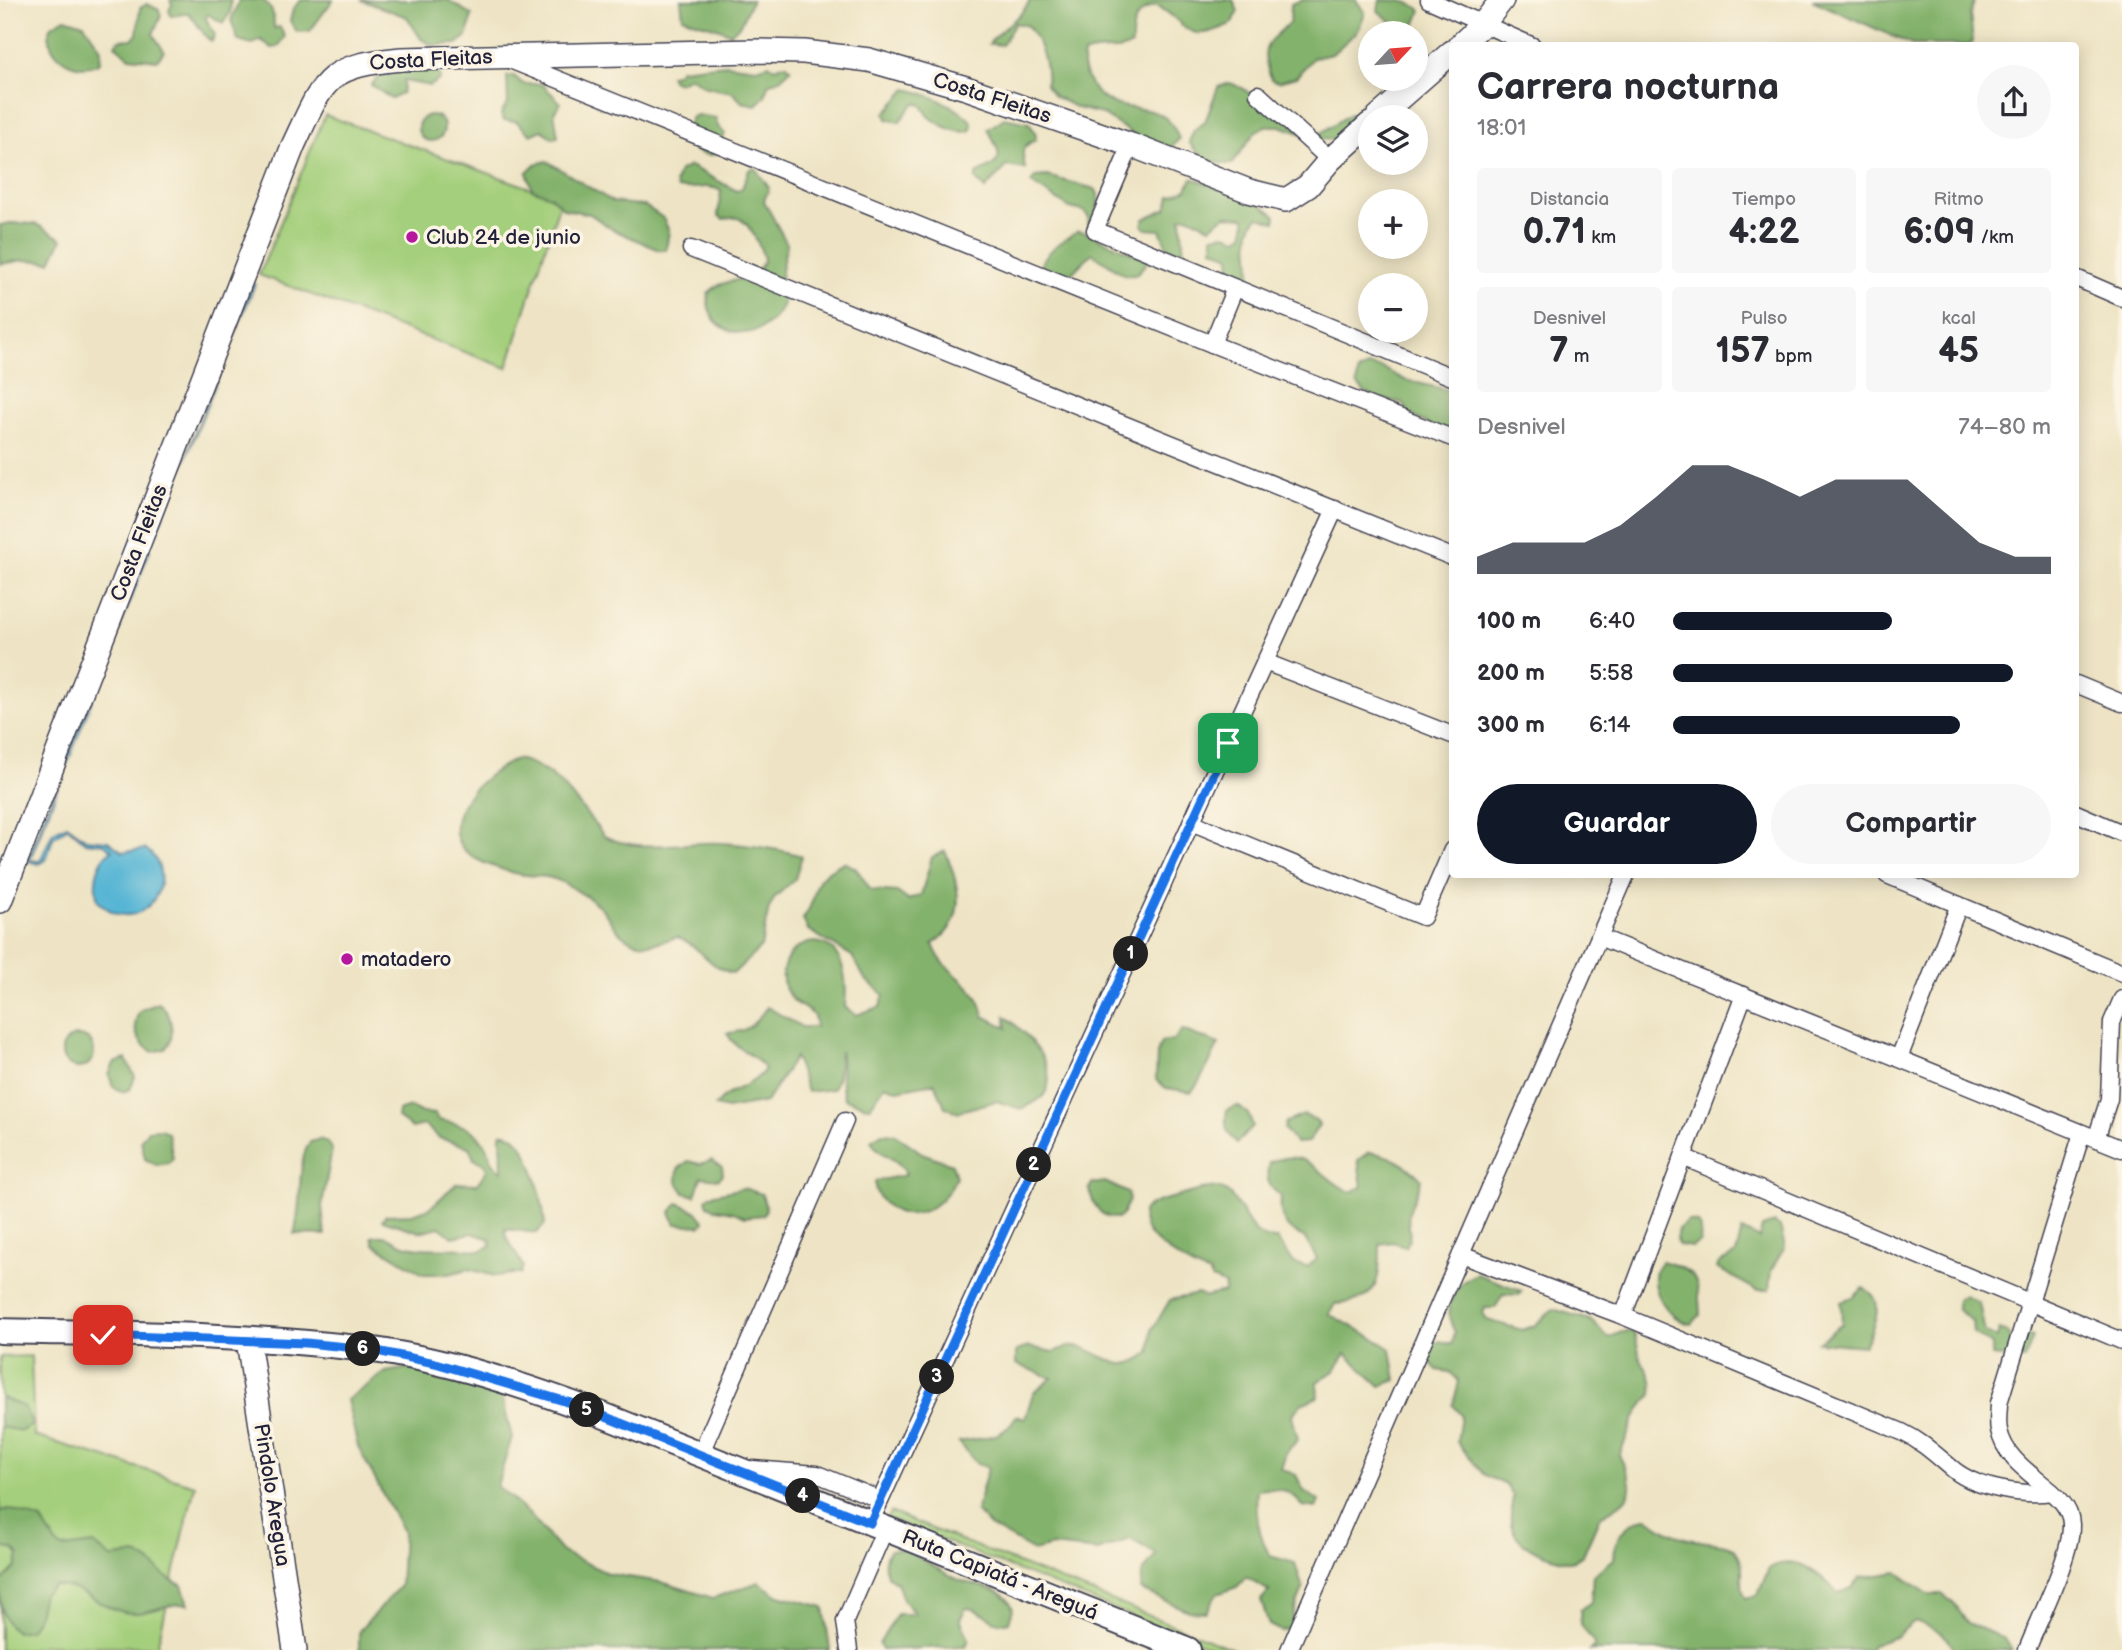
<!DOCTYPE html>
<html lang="es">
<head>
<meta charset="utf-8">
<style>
	:root { --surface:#fff; --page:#f7f7f7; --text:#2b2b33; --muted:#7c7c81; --accent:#111827 }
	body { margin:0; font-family:"Balsamiq Sans",sans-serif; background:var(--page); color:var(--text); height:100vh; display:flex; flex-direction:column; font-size:26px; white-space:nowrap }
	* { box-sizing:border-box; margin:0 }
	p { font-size:23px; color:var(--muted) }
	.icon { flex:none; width:38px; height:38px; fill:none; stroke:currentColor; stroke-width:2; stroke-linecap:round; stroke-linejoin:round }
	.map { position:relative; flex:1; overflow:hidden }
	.panel { position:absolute; left:1449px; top:42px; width:630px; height:836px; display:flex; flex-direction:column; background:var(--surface); border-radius:7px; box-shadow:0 4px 18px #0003 }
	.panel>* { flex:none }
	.needle { width:46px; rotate:64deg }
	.buttons { position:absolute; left:1358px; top:21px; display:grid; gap:14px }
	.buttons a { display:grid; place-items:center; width:70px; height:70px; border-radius:50%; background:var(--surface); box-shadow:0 4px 18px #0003; font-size:35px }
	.pin { position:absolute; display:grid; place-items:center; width:60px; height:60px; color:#fff; margin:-30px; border-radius:14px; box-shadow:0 4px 10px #0006 }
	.km { position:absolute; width:35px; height:35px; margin:-18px; border-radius:50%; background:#222; color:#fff; font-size:19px; line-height:35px; text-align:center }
	.round { display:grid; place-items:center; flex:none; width:74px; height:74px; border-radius:37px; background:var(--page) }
	.head { display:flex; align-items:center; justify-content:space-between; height:119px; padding:0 28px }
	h1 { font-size:38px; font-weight:700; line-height:52px }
	.metrics { display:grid; grid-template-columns:repeat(3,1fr); gap:10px; height:119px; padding:7px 28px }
	.metrics div { display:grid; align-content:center; border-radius:7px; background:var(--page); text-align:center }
	.metrics b { font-size:35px; font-weight:700 }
	.metrics small { font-size:19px; font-weight:400 }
	.metrics p { font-size:19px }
	.chart { height:196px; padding:14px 28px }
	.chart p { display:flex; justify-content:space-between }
	.chart svg { width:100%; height:126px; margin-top:7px; fill:var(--accent); opacity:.7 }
	.button { display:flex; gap:14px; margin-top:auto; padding:14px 28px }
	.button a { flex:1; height:80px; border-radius:42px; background:var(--accent); color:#fff; font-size:28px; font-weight:700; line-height:80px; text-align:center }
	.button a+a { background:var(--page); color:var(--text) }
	ul { padding:0 28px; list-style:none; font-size:23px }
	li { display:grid; grid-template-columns:112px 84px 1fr; align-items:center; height:52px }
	li i { height:18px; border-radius:9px; background:var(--accent) }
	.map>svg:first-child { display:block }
	.green { fill:#a4cf7c; stroke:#63785c; stroke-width:2 }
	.forest { fill:#83b26c; stroke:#526a54; stroke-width:2 }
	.water { fill:#56b5d4; stroke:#3c6c88; stroke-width:2 }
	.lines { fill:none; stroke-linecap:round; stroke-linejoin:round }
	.street-casing { stroke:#413f50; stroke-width:19 }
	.secondary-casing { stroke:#413f50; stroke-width:26 }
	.primary-casing { stroke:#413f50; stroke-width:28 }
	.street { stroke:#fff; stroke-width:16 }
	.secondary { stroke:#fff; stroke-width:23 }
	.primary { stroke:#fff; stroke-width:24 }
	.route-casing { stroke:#fff; stroke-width:14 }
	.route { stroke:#1a73e8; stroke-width:9 }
	.poi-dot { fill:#b5179e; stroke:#fcf5e5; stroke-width:2.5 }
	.labels { text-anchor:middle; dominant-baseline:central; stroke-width:7; stroke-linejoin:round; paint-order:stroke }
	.street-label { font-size:21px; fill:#22223b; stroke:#fcf5e5 }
	.poi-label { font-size:21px; fill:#22223b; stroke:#fcf5e5; text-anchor:start }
</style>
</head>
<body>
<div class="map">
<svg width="2122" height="1650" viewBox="0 0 2122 1650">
	<rect width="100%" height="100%" fill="#fcf5e5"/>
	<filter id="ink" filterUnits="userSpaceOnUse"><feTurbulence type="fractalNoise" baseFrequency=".0143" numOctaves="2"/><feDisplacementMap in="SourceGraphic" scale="14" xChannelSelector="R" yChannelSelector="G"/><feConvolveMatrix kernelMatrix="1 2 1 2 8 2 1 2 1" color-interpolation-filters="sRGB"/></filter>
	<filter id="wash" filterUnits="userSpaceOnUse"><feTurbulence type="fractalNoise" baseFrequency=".00686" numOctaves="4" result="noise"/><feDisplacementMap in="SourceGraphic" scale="28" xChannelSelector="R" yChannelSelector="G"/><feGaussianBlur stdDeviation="1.57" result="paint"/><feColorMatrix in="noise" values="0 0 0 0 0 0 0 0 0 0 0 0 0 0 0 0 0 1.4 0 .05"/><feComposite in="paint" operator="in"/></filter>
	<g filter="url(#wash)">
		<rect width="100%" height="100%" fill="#eee4c5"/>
		<g class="green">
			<path d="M325 115 561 199 507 368 259 275Z"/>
			<path d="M31 1356 34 1436 195 1485 157 1647 46 1645 25 1650H0V1357Z"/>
			<path d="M890 1512 1235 1650H1217L887 1518Z"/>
		</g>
		<g class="forest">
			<path d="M170 0H231L230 13 223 23 207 14 206 19 215 35 212 41 207 38 189 13 171 16 169 10 172 5Z"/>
			<path d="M239 0H263C273 9 274 15 274 28L280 27 285 37 278 47 272 48 261 40 252 44 238 40 231 20Z"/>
			<path d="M301 0H333L310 31 297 32 290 21 293 9Z"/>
			<path d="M361 0H448L472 15 467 36 457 44 432 45 421 39 407 17Z"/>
			<path d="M681 0H752L740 25 730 34C716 25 699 25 683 17Z"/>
			<path d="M1030 0H1233L1238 11 1233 23C1183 47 1191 24 1156 5 1136 11 1131 24 1132 45 1116 55 1101 46 1084 54 1082 66 1083 70 1088 80 1113 128 1162 88 1179 139L1169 150 1145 142 1102 114 1077 108 1054 96 1046 85C1048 63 1041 44 1028 26L1015 23 1002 45 989 44C1000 27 1022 19 1030 0Z"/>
			<path d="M1303 0H1356L1365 13 1358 31 1332 54 1313 58 1296 77 1278 82 1272 80C1257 46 1268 44 1290 22L1291 4Z"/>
			<path d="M1380 0C1395 0 1413 0 1421 11L1412 33H1391L1393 23 1378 11Z"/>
			<path d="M1812 0H1975L1970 14 1973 42 1968 45H1912Z"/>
			<path d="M147 4 159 10 161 16 153 34 164 51 157 60 130 57 115 45 119 40 132 39 137 34 140 8Z"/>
			<path d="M65 18 84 24 101 49 100 62C77 77 42 54 50 27Z"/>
			<path d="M725 64 757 68 769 64 774 68 786 64 791 69 780 79 768 84 765 96 756 105 742 102 732 92 706 87 690 77 678 83 672 80 670 75 676 74 680 69Z"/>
			<path d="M424 69 439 73 440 79 430 86 404 81 402 93 392 99 371 85 380 75Z"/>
			<path d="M507 76H514L523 84H542L561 103 554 112 558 137 552 138 542 130 531 135 516 121 503 120 501 114 508 103Z"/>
			<path d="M1230 83 1242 88 1306 134H1319L1350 114 1359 123 1342 140 1316 139 1280 126H1267L1256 131 1232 164C1214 165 1199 157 1189 142L1194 130 1205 122 1218 87Z"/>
			<path d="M907 89C926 93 961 107 972 123L971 130C960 136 939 125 930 117 926 114 925 108 920 104L914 103 899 122 887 119 885 113Z"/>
			<path d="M697 115 716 118 717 125 725 134 712 155C698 155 687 148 682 135L692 117Z"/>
			<circle cx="431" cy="128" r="13"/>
			<path d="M1004 118 1029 123 1036 134 1035 140C1018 148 1023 153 1025 169L1007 166 985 189 976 180V174C1007 161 1001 156 988 129Z"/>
			<path d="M547 161 613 202 645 206 663 218 669 231 666 250H659L612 229 590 214 564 209 550 196 532 189 527 172 535 164Z"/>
			<path d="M690 166 737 191 742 188 749 170 755 168 769 188 764 201 787 244 781 270 783 304C766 347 704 340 708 294 723 274 755 287 764 259 761 248 751 225 740 219 735 216 729 219 723 219L718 215 721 191C707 182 693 191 677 188L675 183 679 171Z"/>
			<path d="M1047 176 1095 189C1104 199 1094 217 1089 229L1088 216 1083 211 1070 208 1031 183 1035 177Z"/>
			<path d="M1192 178 1261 204 1276 216 1275 222 1258 217C1240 234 1256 260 1249 281L1243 284 1232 280 1230 256 1213 248V236L1225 234 1237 238 1243 235 1246 222 1244 217 1225 216 1210 227 1188 216 1181 217 1184 257 1167 247 1160 230 1146 229 1142 225 1144 219 1167 208 1170 196 1187 189Z"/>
			<path d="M10 223 36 224 62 239 51 262 25 260 0 264V225Z"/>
			<path d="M1078 231 1084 232 1149 260 1137 274 1125 275 1092 253 1066 279 1038 270C1046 251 1061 241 1078 231Z"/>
			<path d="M1369 366 1382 368 1405 380 1452 391V437L1409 414 1403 403 1376 398 1365 393 1357 384 1358 372Z"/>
			<path d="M516 759C556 766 580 807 604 836 639 854 684 841 722 843 747 845 778 848 802 856L795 879 775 897 769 908 761 947 734 973C710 970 700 945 677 937 656 944 636 950 618 931 612 925 608 916 602 909 592 898 575 890 562 882 546 873 527 878 510 872 481 863 446 852 458 814 467 789 494 770 516 759Z"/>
			<path d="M945 851C960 885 968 921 933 944 944 978 977 978 984 1016L1007 1028 1005 1016C1024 1031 1062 1067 1044 1095 1040 1101 1028 1105 1021 1109L996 1101 957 1112 945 1107 935 1083 897 1090 885 1085 870 1107 845 1099C838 1082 844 1067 840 1051L838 1076 833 1089 807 1092 795 1057 766 1102 727 1109 715 1106C729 1087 753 1088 765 1069 754 1053 735 1050 727 1033 748 1033 755 1023 767 1007L802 1027H816L814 1016C808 1009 797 1005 792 999 752 949 855 898 845 1007L856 1015 880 1007 884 995 865 979 852 956 808 930 803 919C825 887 803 883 844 862L856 868 871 890 897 892 908 900 921 895 932 857Z"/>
			<path d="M159 1003C172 1014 177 1037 165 1049L153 1052C137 1043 129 1026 141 1010Z"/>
			<path d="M1182 1030 1219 1044C1210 1060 1203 1079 1191 1092L1166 1088 1156 1080 1157 1054 1161 1042 1174 1040Z"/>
			<circle cx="78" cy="1052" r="16"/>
			<path d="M126 1059 135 1077 130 1089 123 1092 113 1087 109 1075 114 1063Z"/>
			<path d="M1238 1106 1248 1114 1253 1126 1237 1143C1226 1133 1224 1125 1227 1110Z"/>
			<path d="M410 1107 422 1113 435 1114 438 1120C462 1124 479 1128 489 1153 492 1161 494 1167 502 1171L501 1133C530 1128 543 1204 545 1224L537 1233 505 1229 506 1236 523 1266 521 1273 495 1276 468 1269 449 1274H423L374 1244 372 1237C388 1232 394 1243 408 1246 432 1252 457 1245 480 1251L491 1246 490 1239 472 1233 453 1237 439 1227 420 1232 382 1220 386 1215 412 1214 430 1208 457 1183 477 1184 487 1170 485 1164 474 1159 469 1147 439 1138 425 1125 412 1128 397 1117 398 1111Z"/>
			<path d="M1304 1115 1316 1120 1319 1125 1308 1142 1295 1143 1284 1128 1286 1122Z"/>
			<path d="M161 1129 168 1133 173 1158 169 1163 156 1165 145 1159 141 1140 148 1130Z"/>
			<path d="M882 1133 895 1134 922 1153 952 1164 956 1177C944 1207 908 1230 882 1201 877 1195 874 1189 875 1181L906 1175C901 1157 878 1157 871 1140Z"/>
			<path d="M320 1139 329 1144 332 1149 322 1206 325 1235 294 1234C303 1207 296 1160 310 1142Z"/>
			<path d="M1369 1152C1388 1154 1408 1165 1421 1179 1419 1192 1412 1201 1409 1213 1406 1227 1414 1231 1406 1247L1393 1242 1380 1244C1380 1283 1378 1302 1335 1304L1329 1314C1350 1326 1371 1335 1391 1349L1396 1380 1380 1386 1346 1354 1334 1371 1317 1382 1318 1397 1301 1404 1292 1415 1298 1440 1286 1452 1281 1469 1296 1475 1304 1491 1319 1501 1316 1508 1303 1506C1288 1489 1280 1487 1257 1490 1255 1514 1258 1534 1270 1556L1295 1563 1303 1589 1293 1614 1294 1627 1281 1631 1269 1625 1261 1600 1269 1591 1246 1577 1237 1587 1217 1594 1206 1612 1188 1611 1141 1590 1142 1574 1156 1554 1130 1539 1098 1551 1052 1546 1034 1551 990 1526 976 1511 988 1468 976 1463 959 1442C984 1436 1003 1441 1016 1416L1025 1419 1033 1393 1052 1378 1016 1364V1351L1029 1347 1054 1352C1096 1329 1108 1388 1150 1352L1152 1330 1170 1300 1198 1294 1204 1297 1224 1292 1225 1285 1212 1279 1209 1273C1194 1271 1159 1246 1148 1233 1143 1226 1143 1219 1143 1211 1154 1200 1169 1199 1183 1195 1192 1193 1201 1189 1210 1188 1245 1184 1239 1241 1277 1239L1293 1263 1307 1267 1317 1259 1304 1237C1284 1230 1279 1217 1281 1196 1268 1186 1265 1179 1269 1163 1309 1144 1319 1179 1351 1192L1362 1187 1358 1160Z"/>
			<path d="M712 1160 722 1167 723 1174 719 1179 701 1177 695 1196 684 1193 677 1182 678 1169 688 1161 700 1164Z"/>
			<path d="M1105 1182 1128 1193 1129 1200 1122 1215 1117 1218C1099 1218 1093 1204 1089 1189L1092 1184Z"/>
			<path d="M743 1188 762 1194 766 1209 763 1215 744 1217C729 1207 722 1213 708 1206L706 1199 711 1195Z"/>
			<path d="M678 1203 696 1211 704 1221 701 1226 676 1224 670 1213Z"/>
			<path d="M1688 1221 1698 1223 1701 1229 1700 1242 1692 1247 1679 1245 1676 1239 1678 1229Z"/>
			<path d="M1774 1223 1780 1227 1785 1247 1771 1270 1769 1290H1756L1717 1268 1719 1263 1736 1254 1742 1230 1759 1239 1762 1227Z"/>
			<path d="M1662 1261C1700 1271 1698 1281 1700 1315L1692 1324C1668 1322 1642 1281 1662 1261Z"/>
			<path d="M1477 1274 1522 1291 1519 1295 1503 1294 1495 1308H1485L1483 1314 1487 1320 1522 1330 1534 1326 1553 1309 1590 1320 1609 1338 1621 1332H1634L1640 1357 1653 1382 1652 1395C1632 1412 1631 1433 1619 1455 1637 1490 1635 1498 1600 1516L1583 1555 1572 1562C1552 1558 1516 1548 1511 1524 1510 1516 1512 1505 1513 1496L1506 1485 1483 1474 1457 1442 1461 1415 1453 1405 1459 1381 1450 1372 1437 1370 1428 1360 1427 1346 1440 1341 1452 1344 1455 1332C1443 1312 1451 1284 1477 1274Z"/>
			<path d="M1863 1288C1889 1299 1872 1329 1864 1346L1818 1342 1842 1324 1841 1302 1853 1298Z"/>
			<path d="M1965 1295 1979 1303 1985 1333 1997 1338 1999 1330 2009 1333 2011 1339 2027 1335 2033 1337 2025 1359 1992 1356V1345L1973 1333 1972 1321 1957 1309V1300Z"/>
			<path d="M435 1363 499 1387 512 1437 497 1486 529 1514 562 1552 609 1574 661 1582 713 1598 759 1582 775 1594 824 1607 830 1650H359V1631L400 1586 403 1532 358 1447 347 1400 386 1372Z"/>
			<path d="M0 1397 24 1407 33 1425 21 1431 0 1427Z"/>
			<path d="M9 1509 42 1520 56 1544 63 1548 94 1544 110 1557C119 1558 131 1553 139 1556 155 1561 159 1577 182 1585L188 1604C166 1602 146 1617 124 1612 98 1607 82 1585 54 1586L43 1594 37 1619 29 1630 16 1632C0 1619 0 1604 0 1583L16 1567 19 1555 14 1550 0 1547V1511Z"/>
			<path d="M1647 1517C1658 1527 1670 1534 1685 1538 1699 1543 1728 1541 1736 1551 1748 1566 1737 1583 1746 1598L1758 1595 1769 1568C1797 1554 1819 1573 1838 1593L1851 1588 1860 1578 1897 1572 1928 1594H1942L1952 1602 1968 1623 2005 1639 2012 1650H1954C1948 1632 1931 1628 1915 1621L1895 1637 1872 1645 1869 1650H1590L1595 1645 1581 1624 1580 1610 1591 1602 1593 1575 1614 1559C1615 1534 1624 1525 1647 1517Z"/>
			<path d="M903 1549C922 1558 938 1570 957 1579 976 1588 1005 1585 1013 1609L1009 1622C993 1627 983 1608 966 1608L960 1619 969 1639 966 1646 882 1650 879 1644 897 1614H915L903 1600 897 1582C883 1577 881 1561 890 1550Z"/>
		</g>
		<g class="water">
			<path d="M252 284H255L155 537Z"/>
			<path d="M147 549 150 550 30 860 40 861 53 832 67 825 86 839 108 841 123 852 146 849C184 878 140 944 98 901 93 883 96 861 112 850L104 844 85 842 68 827 53 838 46 860 39 864 27 861Z"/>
		</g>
	</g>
	<g filter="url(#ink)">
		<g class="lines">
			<g class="street-casing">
				<g id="street">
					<path d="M1429 0 1533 46"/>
					<path d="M510 60 1212 344 1452 438"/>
					<path d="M1258 94 1330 160"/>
					<path d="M1131 145 1095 230 1452 377"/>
					<path d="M691 249 1452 557"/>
					<path d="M2076 278 2122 298"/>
					<path d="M1212 344 1235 288"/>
					<path d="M1265 662 1452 735"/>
					<path d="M2076 684 2122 703"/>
					<path d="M2076 813 2122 833"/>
					<path d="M1191 822 1423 917 1452 850"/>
					<path d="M1887 875 2122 973"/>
					<path d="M1599 937 2122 1149"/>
					<path d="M1899 1058 1959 905"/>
					<path d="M2096 1139 2109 1099 2112 1022 2122 999"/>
					<path d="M1683 1157 2122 1341"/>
					<path d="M1461 1255 1623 1316 1902 1432C1923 1442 1936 1455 1954 1470 1978 1489 2024 1496 2052 1492"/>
					<path d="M1623 1316 1744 995"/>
					<path d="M700 1455 845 1121"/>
					<path d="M753 1469 817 1474 871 1496"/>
					<path d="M870 1523 1335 509"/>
					<path d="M849 1650 845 1621 885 1529"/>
					<path d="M1289 1650 1626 875"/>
					<path d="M2027 1650C2039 1619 2072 1555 2071 1524 2070 1488 2008 1475 1999 1430 1997 1422 1999 1411 1999 1403L2082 1133"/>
				</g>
			</g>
			<g class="secondary-casing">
				<g id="secondary">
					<path d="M1459 46 1483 24 1502 0"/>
					<path d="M1378 117 1452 52"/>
					<path d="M0 901 293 146C324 80 324 66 401 59L757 51 804 52 869 60 966 88 1131 145 1249 191 1286 200 1308 186 1330 160 1370 124"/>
					<path d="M248 1340 295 1650"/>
				</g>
			</g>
			<g class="primary-casing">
				<path id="primary" d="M0 1331C121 1334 245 1334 366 1349 445 1359 525 1386 600 1414L1188 1650"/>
			</g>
			<use href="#street" class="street"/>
			<use href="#secondary" class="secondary"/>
			<use href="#primary" class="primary"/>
		</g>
	</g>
	<g class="lines" filter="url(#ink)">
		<g class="route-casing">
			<path id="route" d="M103 1335 306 1343 367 1349 435 1363 571 1403 870 1523 1228 743"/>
		</g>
		<use href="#route" class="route"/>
	</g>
	<g class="poi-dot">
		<circle cx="412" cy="237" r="7"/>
		<circle cx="347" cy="959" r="7"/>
	</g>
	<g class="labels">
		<g class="street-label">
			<text transform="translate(431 60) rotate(-3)">Costa Fleitas</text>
			<text transform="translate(992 98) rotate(18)">Costa Fleitas</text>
			<text transform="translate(139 543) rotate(-69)">Costa Fleitas</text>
			<text transform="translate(272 1495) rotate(81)">Pindolo Aregua</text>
			<text transform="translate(1000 1575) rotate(22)">Ruta Capiatá - Areguá</text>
		</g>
		<g class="poi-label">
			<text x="426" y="237">Club 24 de junio</text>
			<text x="361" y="959">matadero</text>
		</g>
	</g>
</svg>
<div class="buttons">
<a><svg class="needle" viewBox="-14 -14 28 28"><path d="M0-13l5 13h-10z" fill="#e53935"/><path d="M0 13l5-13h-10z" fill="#7c7c81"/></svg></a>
<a><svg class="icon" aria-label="layers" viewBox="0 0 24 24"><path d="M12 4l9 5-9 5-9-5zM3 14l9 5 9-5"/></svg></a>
<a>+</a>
<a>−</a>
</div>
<div class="pin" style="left:1228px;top:743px;background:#1e9e55"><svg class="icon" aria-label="arrive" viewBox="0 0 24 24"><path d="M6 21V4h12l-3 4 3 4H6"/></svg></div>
<div class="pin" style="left:103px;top:1335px;background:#d93025"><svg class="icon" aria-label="check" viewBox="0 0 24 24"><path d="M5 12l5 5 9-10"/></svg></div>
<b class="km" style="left:1131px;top:954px">1</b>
<b class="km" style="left:1034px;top:1165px">2</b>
<b class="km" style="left:937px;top:1377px">3</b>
<b class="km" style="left:803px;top:1496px">4</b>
<b class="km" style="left:587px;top:1410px">5</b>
<b class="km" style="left:363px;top:1349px">6</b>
<section class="panel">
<div class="head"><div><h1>Carrera nocturna</h1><p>18:01</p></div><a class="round"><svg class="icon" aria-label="share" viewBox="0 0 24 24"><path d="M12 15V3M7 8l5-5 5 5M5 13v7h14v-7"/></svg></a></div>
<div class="metrics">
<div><p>Distancia</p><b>0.71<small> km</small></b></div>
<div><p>Tiempo</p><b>4:22</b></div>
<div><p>Ritmo</p><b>6:09<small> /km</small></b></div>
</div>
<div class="metrics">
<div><p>Desnivel</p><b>7<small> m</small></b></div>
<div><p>Pulso</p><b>157<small> bpm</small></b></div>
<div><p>kcal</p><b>45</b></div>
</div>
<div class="chart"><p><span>Desnivel</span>74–80 m</p>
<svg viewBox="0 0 160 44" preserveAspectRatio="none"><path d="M0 44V38L10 33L20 33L30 33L40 27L50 17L60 6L70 6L80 11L90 17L100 11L110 11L120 11L130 22L140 33L150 38L160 38V44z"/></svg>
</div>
<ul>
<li><b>100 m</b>6:40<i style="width:58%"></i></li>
<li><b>200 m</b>5:58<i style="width:90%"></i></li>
<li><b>300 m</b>6:14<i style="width:76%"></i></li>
</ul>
<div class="button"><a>Guardar</a><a>Compartir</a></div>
</section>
</div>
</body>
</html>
